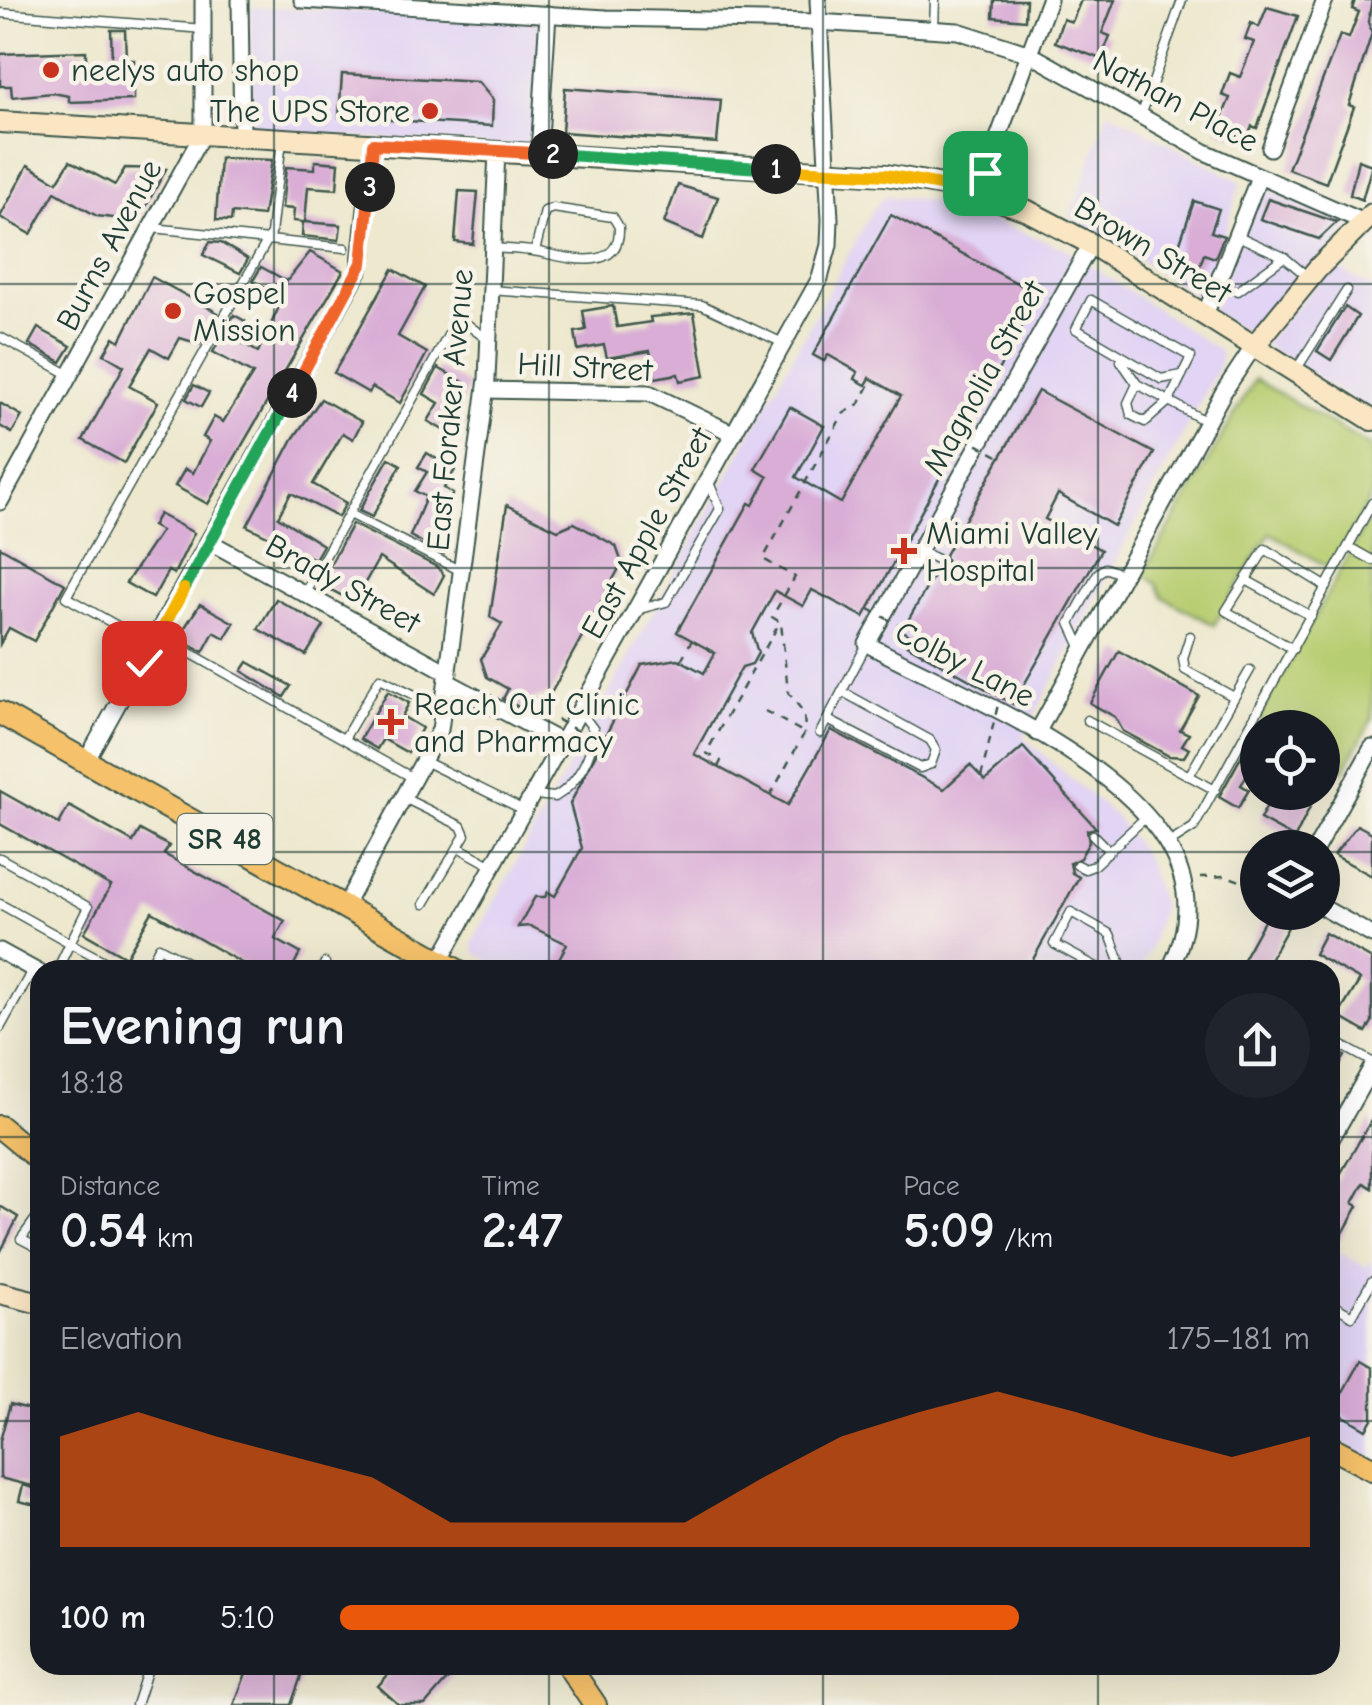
<!DOCTYPE html>
<html lang="en">
<head>
<meta charset="utf-8">
<style>
	:root { --surface:#171b24; --page:#20242c; --text:#f1f3f6; --muted:#9ea1a6; --accent:#ea580c }
	body { margin:0; font-family:"Comic Neue",sans-serif; background:var(--page); color:var(--text); height:100vh; display:flex; flex-direction:column; font-size:38px; white-space:nowrap }
	* { box-sizing:border-box; margin:0 }
	p { font-size:32px; color:var(--muted) }
	.icon { flex:none; width:55px; height:55px; fill:none; stroke:currentColor; stroke-width:2; stroke-linecap:round; stroke-linejoin:round }
	.map { position:relative; flex:1; overflow:hidden }
	.details { position:absolute; left:30px; top:960px; width:1310px; height:715px; display:flex; flex-direction:column; background:var(--surface); border-radius:30px; box-shadow:0 10px 40px #0002 }
	.details>* { flex:none }
	.buttons { position:absolute; left:1240px; top:710px; display:grid; gap:20px }
	.buttons a { display:grid; place-items:center; width:100px; height:100px; border-radius:50%; background:var(--surface); box-shadow:0 10px 40px #0002; font-size:50px }
	.pin { position:absolute; display:grid; place-items:center; width:85px; height:85px; color:#fff; margin:-42px; border-radius:20px; box-shadow:0 5px 15px #0006 }
	.km { position:absolute; width:50px; height:50px; margin:-25px; border-radius:50%; background:#222; color:#fff; font-size:28px; line-height:50px; text-align:center }
	.round { display:grid; place-items:center; flex:none; width:105px; height:105px; border-radius:52px; background:var(--page) }
	.overview { display:flex; align-items:center; justify-content:space-between; height:170px; padding:0 30px }
	h1 { font-size:55px; font-weight:700; line-height:75px }
	.stats { display:grid; grid-template-columns:repeat(3,1fr); gap:15px; height:170px; padding:10px 30px }
	.stats div { display:grid; align-content:center }
	.stats b { font-size:50px; font-weight:700 }
	.stats small { font-size:28px; font-weight:400 }
	.stats p { font-size:28px }
	.chart { height:280px; padding:20px 30px }
	.chart p { display:flex; justify-content:space-between }
	.chart svg { width:100%; height:180px; margin-top:10px; fill:var(--accent); opacity:.7 }
	ul { padding:0 30px; list-style:none; font-size:32px }
	li { display:grid; grid-template-columns:160px 120px 1fr; align-items:center; height:75px }
	li i { height:25px; border-radius:12px; background:var(--accent) }
	.map>svg:first-child { display:block }
	.built { fill:#e1d4f4 }
	.green { fill:#b7cd71; stroke:#6b8552; stroke-width:2.5 }
	.building { fill:#d9add6 }
	.lines { fill:none; stroke-linecap:round; stroke-linejoin:round }
	.lane-casing { stroke:#3e574b; stroke-width:11 }
	.street-casing { stroke:#3e574b; stroke-width:19 }
	.secondary-casing { stroke:#3e574b; stroke-width:24 }
	.primary-casing { stroke:#3e574b; stroke-width:26 }
	.path { stroke:#3e574b; stroke-width:2.5; stroke-dasharray:8 8; stroke-linecap:butt }
	.lane { stroke:#fff; stroke-width:8 }
	.street { stroke:#fff; stroke-width:15 }
	.secondary { stroke:#fbe6c4; stroke-width:20 }
	.primary { stroke:#f5c16b; stroke-width:22 }
	.path-bridge { stroke:#3e574b; stroke-width:2.5; stroke-dasharray:8 8; stroke-linecap:butt }
	.split-1-casing { stroke:#fff; stroke-width:20 }
	.split-2-casing { stroke:#fff; stroke-width:20 }
	.split-3-casing { stroke:#fff; stroke-width:20 }
	.split-4-casing { stroke:#fff; stroke-width:20 }
	.split-5-casing { stroke:#fff; stroke-width:20 }
	.split-6-casing { stroke:#fff; stroke-width:20 }
	.split-1 { stroke:#f5b400; stroke-width:12 }
	.split-2 { stroke:#22a559; stroke-width:12 }
	.split-3 { stroke:#f0652b; stroke-width:12 }
	.split-4 { stroke:#f0652b; stroke-width:12 }
	.split-5 { stroke:#22a559; stroke-width:12 }
	.split-6 { stroke:#f5b400; stroke-width:12 }
	.grid { fill:none; stroke:#1f3d34; stroke-width:2.5; stroke-opacity:0.55 }
	.poi-dot { fill:#c8321e; stroke:#f7f3e8; stroke-width:4 }
	.labels { text-anchor:middle; dominant-baseline:central; stroke-width:9; stroke-linejoin:round; paint-order:stroke }
	.shield { fill:#f7f3e8; stroke:#60746a; stroke-width:2.5 }
	.shield-label { font-size:30px; font-weight:bold; fill:#1f3d34 }
	.poi-label { font-size:32px; fill:#1f3d34; stroke:#f7f3e8; text-anchor:start }
	.street-label { font-size:32px; fill:#1f3d34; stroke:#f7f3e8 }
</style>
</head>
<body>
<div class="map">
<svg width="1372" height="1705" viewBox="0 0 1372 1705">
	<rect width="100%" height="100%" fill="#f7f3e8"/>
	<filter id="ink" filterUnits="userSpaceOnUse"><feTurbulence type="fractalNoise" baseFrequency=".01" numOctaves="2"/><feDisplacementMap in="SourceGraphic" scale="20" xChannelSelector="R" yChannelSelector="G"/><feConvolveMatrix kernelMatrix="1 2 1 2 8 2 1 2 1" color-interpolation-filters="sRGB"/></filter>
	<filter id="wash" filterUnits="userSpaceOnUse"><feTurbulence type="fractalNoise" baseFrequency=".0048" numOctaves="4" result="noise"/><feDisplacementMap in="SourceGraphic" scale="40" xChannelSelector="R" yChannelSelector="G"/><feGaussianBlur stdDeviation="2.25" result="paint"/><feColorMatrix in="noise" values="0 0 0 0 0 0 0 0 0 0 0 0 0 0 0 0 0 1.4 0 .05"/><feComposite in="paint" operator="in"/></filter>
	<g filter="url(#wash)">
		<rect width="100%" height="100%" fill="#ede8ce"/>
		<g class="built">
			<path d="M251 7 540 19 535 148 251 130Z"/>
			<path d="M1108 111 1241 182 1203 299 1070 217Z"/>
			<path d="M1261 187 1354 224 1253 336 1212 312Z"/>
			<path d="M885 196 945 203 1064 248 1221 352 1220 364 1023 737 1117 818 1146 858 1162 906 1150 948 1139 970H506L475 953 472 943 874 208Z"/>
			<path d="M1333 265 1372 288V412L1264 344Z"/>
			<path d="M1330 1248 1367 1267 1372 1259V1459L1330 1437Z"/>
		</g>
		<g class="green">
			<path d="M1255 379 1372 448V495L1331 569 1270 533 1214 625 1163 597 1157 584 1143 574Z"/>
			<path d="M1372 513V719L1343 771 1323 758 1322 728 1273 727 1258 719Z"/>
		</g>
		<g id="blocks">
			<g class="building">
				<path d="M994 0H1026L1025 20 993 17Z"/>
				<path d="M1081 0H1115L1102 33 1110 36 1101 59 1055 42 1063 19 1072 22Z"/>
				<path d="M1355 0H1372L1368 22 1372 33 1349 105 1354 107 1326 183 1288 169 1340 35 1349 38 1359 12 1352 9Z"/>
				<path d="M1267 7 1298 16 1257 128 1252 126 1246 140 1217 129 1230 98 1222 95 1230 73 1240 77 1254 42 1245 39 1251 23 1259 27Z"/>
				<path d="M111 30H125L126 60H134V100L69 102V96L53 93 12 97 11 86H0V54L86 51V62H112Z"/>
				<path d="M342 74 478 82 493 100 492 126 339 117Z"/>
				<path d="M565 88 721 100 717 143 562 132Z"/>
				<path d="M220 158 272 160 263 216 232 213 231 221 216 220Z"/>
				<path d="M1358 160 1372 165 1362 200 1350 195Z"/>
				<path d="M70 161 115 185 125 168 166 169 138 221 97 216 55 192 31 234 0 217 28 165 57 182Z"/>
				<path d="M315 161 339 163 337 189 308 187 305 222 341 225 339 240 302 236 303 222 293 221 294 209 282 208 286 167 315 169Z"/>
				<path d="M678 185 718 197 703 239 664 223Z"/>
				<path d="M459 191 478 192 473 244 455 242Z"/>
				<path d="M1268 199 1333 221 1337 222 1319 239 1260 219Z"/>
				<path d="M1194 201 1219 209 1211 232 1224 236 1215 258 1204 254 1198 271 1173 263Z"/>
				<path d="M891 215 1039 295 864 617 812 590 803 606 775 591 752 633 758 653 752 664 742 667 694 754 788 805 831 730 944 789 970 765 985 781 1023 747 1096 828 1087 830 1089 842 1080 858 1070 863 1072 873 1079 877 1027 970H566L556 964 567 944 530 926 518 927 535 897H545L548 892 555 896 582 848 570 804 642 665 678 659 704 673 715 653 677 632 749 503 753 505 768 477 755 469 790 407 824 426 796 477 841 503 901 396 870 378 866 385 855 379 858 372 828 355 824 361 813 355Z"/>
				<path d="M210 242 221 243 248 259 240 273 203 255Z"/>
				<path d="M310 252 343 271 208 504 175 486 185 469 193 473 210 441 203 437 214 417 223 422 253 374 213 352 234 315 245 321 235 339 258 352 284 296 253 281 261 267 287 281Z"/>
				<path d="M393 269 425 287 398 336 427 353 400 403 372 387 369 393 334 373Z"/>
				<path d="M152 277 218 313 200 344 180 338 169 358 151 348 129 386 158 402 124 463 83 440 124 366 104 354 114 337 120 341Z"/>
				<path d="M613 306 617 327 651 322 650 317 694 313 705 376 680 381 678 374 655 378 650 351 607 358 604 345 578 350 575 332 586 330 583 311Z"/>
				<path d="M1345 307 1358 316 1331 360 1317 351Z"/>
				<path d="M38 328 71 346 61 362 29 344Z"/>
				<path d="M438 368 469 385 456 418 465 424 457 438 428 421 439 403 424 394Z"/>
				<path d="M194 385 209 393 201 407 186 399Z"/>
				<path d="M1038 391 1154 453 1114 526 1058 494 1045 519 1101 550 1013 704 907 645 911 636 902 631 938 568 947 565 945 555Z"/>
				<path d="M321 399 362 422 353 439 343 433 313 484 346 503 338 517 291 493 278 517 323 545 315 559 247 526 293 439Z"/>
				<path d="M0 403 22 416 12 433 0 426Z"/>
				<path d="M427 453 455 470 444 488 453 494 442 511 450 516 438 538 449 545 444 554 410 536 426 497 415 491 427 472 418 467Z"/>
				<path d="M389 458 401 465 372 517 359 511Z"/>
				<path d="M507 505 558 530 574 523 616 546 622 563 550 695 531 700 525 710 503 699 508 689 487 677 481 659 502 624 490 617Z"/>
				<path d="M159 514 194 533 174 574 168 571 153 598 126 583 161 531 152 526Z"/>
				<path d="M352 524 437 567 444 575 434 594 379 558 354 602 320 584Z"/>
				<path d="M0 547 65 584 34 641 9 628 0 644Z"/>
				<path d="M276 599 324 626 306 655 258 629Z"/>
				<path d="M200 604 234 623 225 638 214 632 203 652 178 638Z"/>
				<path d="M1119 651 1199 696 1180 730 1189 734 1182 745 1189 749 1184 757 1169 756 1123 731 1115 717 1090 703Z"/>
				<path d="M248 662 291 686 284 697 242 671Z"/>
				<path d="M388 691 409 703 402 716 422 728 408 753 383 739 377 749 360 739Z"/>
				<path d="M1247 746 1258 757 1241 785 1249 790 1238 808 1219 797Z"/>
				<path d="M0 791 59 824 69 806 133 842 140 830 169 846 164 854 285 921 275 939 300 953 291 970H254L152 912 126 957 84 933 111 886 0 824Z"/>
				<path d="M1274 792H1317L1295 838 1260 819Z"/>
				<path d="M1357 825 1372 833V876L1334 855Z"/>
				<path d="M1269 912 1292 920 1264 970H1237Z"/>
				<path d="M1325 933 1372 959V1022L1366 1032 1338 1016 1360 980 1314 954Z"/>
				<path d="M1330 1048 1345 1056 1330 1082Z"/>
				<path d="M1372 1119V1188L1364 1183 1353 1203 1358 1206 1330 1257V1192Z"/>
				<path d="M0 1206 18 1217 0 1253Z"/>
				<path d="M1360 1361 1372 1368V1419L1366 1429 1333 1410Z"/>
				<path d="M10 1404 40 1412V1454L32 1486 0 1478V1441Z"/>
				<path d="M23 1485 40 1490V1506L19 1501Z"/>
				<path d="M249 1665 304 1668 291 1705H234Z"/>
				<path d="M397 1665H460L425 1705H399L378 1686Z"/>
			</g>
		</g>
	</g>
	<g filter="url(#ink)">
		<use href="#blocks" fill-opacity="0" stroke="#3e574b" stroke-width="2.5"/>
		<g class="lines">
			<g class="lane-casing">
				<g id="lane">
					<path d="M0 13 204 29"/>
					<path d="M934 27 935 0"/>
					<path d="M1141 116 1182 0"/>
					<path d="M282 140 271 234 66 597 137 637 158 635 413 778"/>
					<path d="M153 228 345 248"/>
					<path d="M1238 236 1284 257"/>
					<path d="M491 248C507 249 524 249 539 252 567 258 621 274 619 227L613 217 553 208 545 211 535 251"/>
					<path d="M1217 284 1238 291 1284 257 1308 277"/>
					<path d="M489 290 702 305 785 344"/>
					<path d="M0 337 70 375"/>
					<path d="M1121 361 1137 384 1169 401 1145 422 1131 415 1128 403 1137 384"/>
					<path d="M1296 370 1347 290"/>
					<path d="M1182 375 1161 379 1076 329 1091 300 1191 357 1169 401 1207 422"/>
					<path d="M349 514 463 572"/>
					<path d="M1349 547 1372 560"/>
					<path d="M920 551 941 561"/>
					<path d="M1246 580 1311 616"/>
					<path d="M304 594 450 332 468 325 488 340"/>
					<path d="M636 610 666 602 720 509 708 480"/>
					<path d="M1190 636 1183 658 1185 670 1234 697"/>
					<path d="M1082 649 1070 623 1098 573 1105 568 1123 575"/>
					<path d="M1293 649 1226 611 1265 549 1327 587"/>
					<path d="M828 720 920 768 931 764 936 750 930 740 843 692"/>
					<path d="M1087 720 1215 790"/>
					<path d="M820 733 867 644"/>
					<path d="M344 739 380 678 441 708"/>
					<path d="M426 762 526 811"/>
					<path d="M1189 776 1250 670"/>
					<path d="M534 795 555 797C577 785 593 754 594 730L580 711"/>
					<path d="M406 799 461 826 465 835 424 904"/>
					<path d="M1093 835 1108 850"/>
					<path d="M1169 843 1194 827 1372 503"/>
					<path d="M458 847 494 867"/>
					<path d="M0 858 88 907 70 943 0 904"/>
					<path d="M1077 865 1085 869 1093 866 1146 817"/>
					<path d="M57 970 70 943 121 970"/>
					<path d="M147 970 159 947 202 970"/>
					<path d="M321 970 325 963"/>
					<path d="M1102 970 1054 944 1071 912 1110 934 1123 970"/>
					<path d="M0 1028 33 969"/>
					<path d="M1330 1039 1372 1062"/>
					<path d="M40 1213 21 1239 40 1249"/>
					<path d="M1330 1303 1352 1316 1372 1281"/>
					<path d="M136 1705 149 1665"/>
				</g>
			</g>
			<g class="street-casing">
				<g id="street">
					<path d="M240 0 242 136"/>
					<path d="M302 0 606 18 817 22 958 31 1030 54 1205 152 1364 222"/>
					<path d="M1270 148 1325 0"/>
					<path d="M539 153 548 14"/>
					<path d="M978 192 1049 0"/>
					<path d="M1091 244 867 644C974 703 1258 804 1169 970"/>
					<path d="M1205 315 1259 177"/>
					<path d="M486 390 649 393 734 434"/>
					<path d="M0 502 203 133V0"/>
					<path d="M210 542 449 673"/>
					<path d="M448 682 563 743"/>
					<path d="M1037 733 1224 391 1254 346"/>
					<path d="M86 761 359 271 373 144"/>
					<path d="M1316 848 1372 748"/>
					<path d="M344 907 440 730 487 379 497 151"/>
					<path d="M1322 907 1372 935"/>
					<path d="M0 951 40 973"/>
					<path d="M435 970 820 278 829 245 830 219 818 0"/>
					<path d="M1330 1141 1372 1067"/>
				</g>
			</g>
			<g class="secondary-casing">
				<g id="secondary">
					<path d="M0 122 886 175 965 189 1026 210 1091 244 1372 420"/>
					<path d="M1254 346 1318 268 1372 214"/>
					<path d="M0 1293 40 1303"/>
				</g>
			</g>
			<g class="primary-casing">
				<g id="primary">
					<path d="M0 713 456 970"/>
					<path d="M0 1127 40 1160"/>
					<path d="M1330 1447 1372 1469"/>
					<path d="M568 1665 595 1705"/>
				</g>
			</g>
			<g class="path">
				<path d="M681 660 692 640"/>
				<path d="M765 711 803 732"/>
				<path d="M718 767 721 761 706 753 780 622 772 617 795 577 763 559 843 414 860 403 872 380"/>
				<path d="M770 796 805 732 804 713 788 692 781 623"/>
				<path d="M1200 877 1227 876 1258 888"/>
			</g>
			<use href="#lane" class="lane"/>
			<use href="#street" class="street"/>
			<use href="#secondary" class="secondary"/>
			<use href="#primary" class="primary"/>
			<g class="path-bridge">
				<path d="M963 437 1000 457"/>
				<path d="M869 609 904 628"/>
				<path d="M529 704 604 746"/>
				<path d="M981 777 1000 696"/>
			</g>
		</g>
	</g>
	<g class="lines" filter="url(#ink)">
		<g class="split-1-casing">
			<path id="split-1" d="M776 169 886 175 978 192 985 173"/>
		</g>
		<g class="split-2-casing">
			<path id="split-2" d="M553 154 776 169"/>
		</g>
		<g class="split-3-casing">
			<path id="split-3" d="M370 187 373 144 553 154"/>
		</g>
		<g class="split-4-casing">
			<path id="split-4" d="M292 393 362 263 370 187"/>
		</g>
		<g class="split-5-casing">
			<path id="split-5" d="M184 589 292 393"/>
		</g>
		<g class="split-6-casing">
			<path id="split-6" d="M144 663 184 589"/>
		</g>
		<use href="#split-1" class="split-1"/>
		<use href="#split-2" class="split-2"/>
		<use href="#split-3" class="split-3"/>
		<use href="#split-4" class="split-4"/>
		<use href="#split-5" class="split-5"/>
		<use href="#split-6" class="split-6"/>
	</g>
	<path class="grid" d="M274 0V970M549 0V970M823 0V970M1098 0V970M0 284H1372M0 568H1372M0 852H1258M1322 852H1372M0 1137H40M1330 1137H1372M0 1421H40M1330 1421H1372M274 1665V1705M549 1665V1705M823 1665V1705M1098 1665V1705"/>
	<g class="poi-dot">
		<circle cx="51" cy="70" r="10"/>
		<circle cx="430" cy="111" r="10"/>
		<circle cx="173" cy="311" r="10"/>
		<path d="M899 536h10v10h10v10h-10v10h-10v-10h-10v-10h10z"/>
		<path d="M386 707h10v10h10v10h-10v10h-10v-10h-10v-10h10z"/>
	</g>
	<g class="labels">
		<rect class="shield" x="177.5" y="814" width="95" height="50" rx="8"/>
		<g class="shield-label">
			<text x="225" y="839">SR 48</text>
		</g>
		<g class="poi-label">
			<text x="71" y="70">neelys auto shop</text>
			<text x="410" y="111" text-anchor="end">The UPS Store</text>
			<text x="193" y="293">Gospel<tspan x="193" dy="37">Mission</tspan></text>
			<text x="926" y="533">Miami Valley<tspan x="926" dy="37">Hospital</tspan></text>
			<text x="414" y="704">Reach Out Clinic<tspan x="414" dy="37">and Pharmacy</tspan></text>
		</g>
		<g class="street-label">
			<text transform="translate(1176 101) rotate(28)">Nathan Place</text>
			<text transform="translate(109 245) rotate(-62)">Burns Avenue</text>
			<text transform="translate(1153 250) rotate(31)">Brown Street</text>
			<text transform="translate(585 367) rotate(3)">Hill Street</text>
			<text transform="translate(984 378) rotate(-61)">Magnolia Street</text>
			<text transform="translate(450 410) rotate(-85)">East Foraker Avenue</text>
			<text transform="translate(647 533) rotate(-61)">East Apple Street</text>
			<text transform="translate(343 584) rotate(29)">Brady Street</text>
			<text transform="translate(965 664) rotate(27)">Colby Lane</text>
		</g>
	</g>
</svg>
<div class="buttons">
<a><svg class="icon" aria-label="locate" viewBox="0 0 24 24"><circle cx="12" cy="12" r="6"/><path d="M12 2v4M12 18v4M2 12h4M18 12h4"/></svg></a>
<a><svg class="icon" aria-label="layers" viewBox="0 0 24 24"><path d="M12 4l9 5-9 5-9-5zM3 14l9 5 9-5"/></svg></a>
</div>
<div class="pin" style="left:985px;top:173px;background:#1e9e55"><svg class="icon" aria-label="arrive" viewBox="0 0 24 24"><path d="M6 21V4h12l-3 4 3 4H6"/></svg></div>
<div class="pin" style="left:144px;top:663px;background:#d93025"><svg class="icon" aria-label="check" viewBox="0 0 24 24"><path d="M5 12l5 5 9-10"/></svg></div>
<b class="km" style="left:776px;top:169px">1</b>
<b class="km" style="left:553px;top:154px">2</b>
<b class="km" style="left:370px;top:187px">3</b>
<b class="km" style="left:292px;top:393px">4</b>
<section class="details">
<div class="overview"><div><h1>Evening run</h1><p>18:18</p></div><a class="round"><svg class="icon" aria-label="share" viewBox="0 0 24 24"><path d="M12 15V3M7 8l5-5 5 5M5 13v7h14v-7"/></svg></a></div>
<div class="stats">
<div><p>Distance</p><b>0.54<small> km</small></b></div>
<div><p>Time</p><b>2:47</b></div>
<div><p>Pace</p><b>5:09<small> /km</small></b></div>
</div>
<div class="chart"><p><span>Elevation</span>175–181 m</p>
<svg viewBox="0 0 160 44" preserveAspectRatio="none"><path d="M0 44V17L10 11L20 17L30 22L40 27L50 38L60 38L70 38L80 38L90 27L100 17L110 11L120 6L130 11L140 17L150 22L160 17V44z"/></svg>
</div>
<ul>
<li><b>100 m</b>5:10<i style="width:70%"></i></li>
</ul>
</section>
</div>
</body>
</html>
